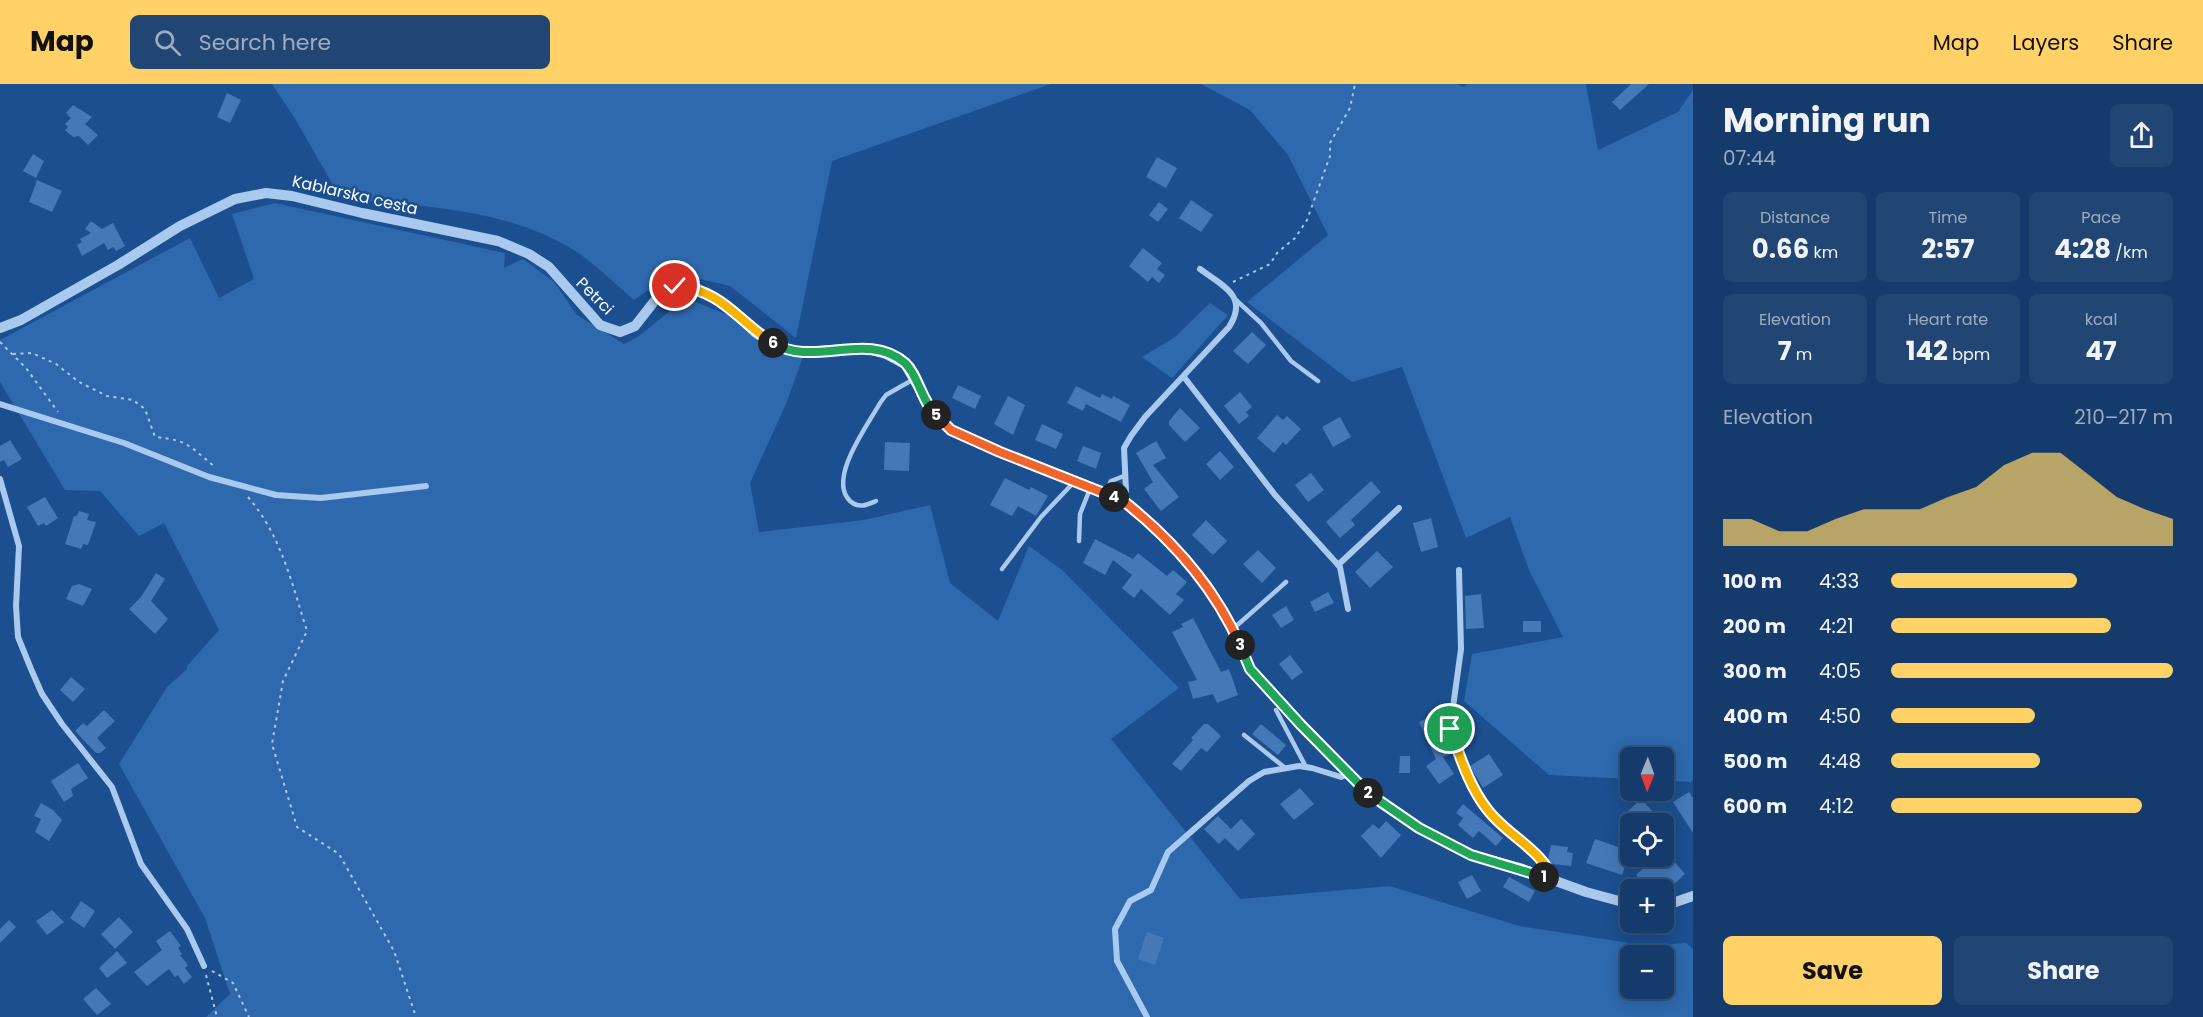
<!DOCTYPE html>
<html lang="en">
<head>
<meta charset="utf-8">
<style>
	:root { --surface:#143b6b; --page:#214673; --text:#f1f3f6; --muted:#9dadc1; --line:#33557e; --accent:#ffd166 }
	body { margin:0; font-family:Poppins,sans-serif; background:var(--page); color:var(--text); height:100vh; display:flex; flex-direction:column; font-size:22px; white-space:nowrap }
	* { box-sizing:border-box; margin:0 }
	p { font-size:20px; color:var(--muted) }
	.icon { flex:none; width:33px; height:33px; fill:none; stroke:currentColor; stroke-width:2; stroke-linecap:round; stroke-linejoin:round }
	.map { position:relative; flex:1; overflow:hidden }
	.panel { display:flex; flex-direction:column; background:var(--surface); width:510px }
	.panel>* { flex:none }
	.needle { width:39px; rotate:181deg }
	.buttons { position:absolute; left:1620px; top:663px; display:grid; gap:12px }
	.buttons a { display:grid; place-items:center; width:54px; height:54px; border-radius:9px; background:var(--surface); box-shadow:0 3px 15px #0003,0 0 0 2px var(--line); font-size:30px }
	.pin { position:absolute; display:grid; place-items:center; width:51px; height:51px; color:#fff; margin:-26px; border:3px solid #fff; border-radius:50%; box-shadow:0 2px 6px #0007 }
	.km { position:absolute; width:30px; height:30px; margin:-15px; border-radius:50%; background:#222; color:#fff; font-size:16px; line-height:30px; text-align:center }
	.round { display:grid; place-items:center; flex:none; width:63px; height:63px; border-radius:9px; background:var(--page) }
	.head { display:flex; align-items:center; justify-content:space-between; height:102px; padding:0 30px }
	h1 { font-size:33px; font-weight:700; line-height:45px }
	.stats { display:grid; grid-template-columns:repeat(3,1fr); gap:9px; height:102px; padding:6px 30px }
	.stats div { display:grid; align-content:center; border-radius:9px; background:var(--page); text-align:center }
	.stats b { font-size:26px; font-weight:700 }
	.stats small { font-size:16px; font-weight:400 }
	.stats p { font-size:16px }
	.chart { height:168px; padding:12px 30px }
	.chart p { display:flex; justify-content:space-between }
	.chart svg { width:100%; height:108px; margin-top:6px; fill:var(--accent); opacity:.7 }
	.cta { display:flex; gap:12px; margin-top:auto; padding:12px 30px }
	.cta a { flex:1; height:69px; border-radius:9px; background:var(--accent); color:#111; font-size:24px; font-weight:700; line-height:69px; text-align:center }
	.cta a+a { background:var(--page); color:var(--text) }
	ul { padding:0 30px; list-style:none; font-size:20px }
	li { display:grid; grid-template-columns:96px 72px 1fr; align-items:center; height:45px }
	li i { height:15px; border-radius:8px; background:var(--accent) }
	header { display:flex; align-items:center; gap:36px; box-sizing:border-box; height:84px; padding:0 30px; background:var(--accent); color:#111 }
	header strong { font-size:28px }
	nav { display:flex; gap:33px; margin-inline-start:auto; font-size:21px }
	.search { width:420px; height:54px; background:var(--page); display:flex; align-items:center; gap:15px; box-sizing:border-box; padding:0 21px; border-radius:9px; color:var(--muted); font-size:22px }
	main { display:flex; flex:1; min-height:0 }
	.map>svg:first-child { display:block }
	.green { fill:#2e69ad; fill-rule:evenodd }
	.building { fill:#4478b7 }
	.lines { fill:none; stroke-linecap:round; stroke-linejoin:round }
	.path { stroke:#a9c9ee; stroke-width:2; stroke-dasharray:3 4.5; stroke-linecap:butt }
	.service { stroke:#a9c9ee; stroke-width:4.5 }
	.minor { stroke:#a9c9ee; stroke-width:6 }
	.tertiary { stroke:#a9c9ee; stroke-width:10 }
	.split-1-casing { stroke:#fff; stroke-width:12 }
	.split-2-casing { stroke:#fff; stroke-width:12 }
	.split-3-casing { stroke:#fff; stroke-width:12 }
	.split-4-casing { stroke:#fff; stroke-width:12 }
	.split-5-casing { stroke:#fff; stroke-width:12 }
	.split-6-casing { stroke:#fff; stroke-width:12 }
	.split-7-casing { stroke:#fff; stroke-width:12 }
	.split-1 { stroke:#f5b400; stroke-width:8 }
	.split-2 { stroke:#22a559; stroke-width:8 }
	.split-3 { stroke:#22a559; stroke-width:8 }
	.split-4 { stroke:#f0652b; stroke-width:8 }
	.split-5 { stroke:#f0652b; stroke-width:8 }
	.split-6 { stroke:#22a559; stroke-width:8 }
	.split-7 { stroke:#f5b400; stroke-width:8 }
	.labels { text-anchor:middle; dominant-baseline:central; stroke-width:5; stroke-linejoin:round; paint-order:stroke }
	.street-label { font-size:16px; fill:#fff; stroke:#1b4f8f }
</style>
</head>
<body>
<header>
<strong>Map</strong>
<div class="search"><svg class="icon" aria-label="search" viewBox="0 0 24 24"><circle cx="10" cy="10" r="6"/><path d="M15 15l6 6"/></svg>Search here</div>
<nav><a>Map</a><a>Layers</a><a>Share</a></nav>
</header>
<main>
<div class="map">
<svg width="1693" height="933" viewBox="0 0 1693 933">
	<rect width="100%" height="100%" fill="#1b4f8f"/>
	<g class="green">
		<path d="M272 0H1051L832 77 796 254 730 202 691 193 659 199 634 216C615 200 597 182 577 168 512 125 417 121 341 115L294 33Z"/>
		<path d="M1201 0H1457L1463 3 1467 0H1586L1598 66 1678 28 1693 6V696L1691 698 1664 697V674H1630V695L1549 691 1464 617 1472 570 1563 553 1529 486 1510 433 1466 454 1402 283 1352 298 1247 218 1328 151 1288 71 1250 26Z"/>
		<path d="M275 119 505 169 504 184 523 175 554 198 577 231 624 260 639 252 686 214 730 232 772 269 803 273 786 320 750 399 759 448 864 436 930 421 950 499 998 537 1029 462 1062 486 1179 604 1111 655 1240 815 1390 802 1519 842 1649 862 1686 859 1693 865V933H206L230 910 205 834 119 680 167 603 187 585V582L219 546 164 439 139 452 100 407 65 406 0 298V256L190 154 219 214 254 195 232 130ZM1630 872H1664V904H1630Z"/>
		<path d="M1210 219 1228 231 1172 294 1142 273 1175 253Z"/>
	</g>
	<g class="building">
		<path d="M1631 0H1649L1620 26 1612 18Z"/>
		<path d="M227 9 241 16 230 39 217 33Z"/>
		<path d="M73 21 92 33 85 40 98 51 88 61 79 52 73 53 65 46 68 43 65 40 71 34 66 29Z"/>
		<path d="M33 70 44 77 36 94 23 87Z"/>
		<path d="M1157 73 1177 84 1166 104 1146 93Z"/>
		<path d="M37 96 62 107 52 128 29 118Z"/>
		<path d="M1191 116 1213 131 1201 148 1179 134Z"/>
		<path d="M1159 118 1168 125 1158 138 1149 131Z"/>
		<path d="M91 137 102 145 113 139 125 162 116 167 113 163 108 166 104 159 82 172 77 161 82 158 80 155 91 149 85 145Z"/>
		<path d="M1143 164 1162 179 1157 185 1165 191 1159 199 1152 193 1148 198 1129 182Z"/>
		<path d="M1252 248 1266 261 1248 280 1233 267Z"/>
		<path d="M958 301 981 312 975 325 952 314Z"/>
		<path d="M1076 302 1100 314 1102 310 1112 315 1113 312 1130 321 1121 338 1086 320 1083 327 1067 319Z"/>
		<path d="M1240 308 1252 323 1246 328 1249 332 1239 340 1224 322Z"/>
		<path d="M1008 312 1025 321 1013 351 994 340Z"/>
		<path d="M1180 324 1200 344 1185 358 1169 341V337Z"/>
		<path d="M1277 331 1283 336 1287 332 1301 345 1286 361 1283 358 1274 369 1257 354Z"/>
		<path d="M1340 333 1351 353 1333 363 1322 343Z"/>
		<path d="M1042 340 1063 350 1056 365 1035 356Z"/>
		<path d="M10 356 22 375 8 383 4 376 0 378V362Z"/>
		<path d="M1156 357 1166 374 1153 381 1179 413 1161 427 1144 405 1153 398 1136 369Z"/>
		<path d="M885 358 910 359 909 387 884 386Z"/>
		<path d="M1083 362 1101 369 1096 385 1077 377Z"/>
		<path d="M1220 367 1234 383 1220 396 1206 380Z"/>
		<path d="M1311 389 1324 406 1308 418 1295 401Z"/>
		<path d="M1005 394 1029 406 1031 403 1048 412 1036 432 1018 422 1012 432 990 421Z"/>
		<path d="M1371 397 1381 408 1351 436 1355 441 1340 454 1326 438Z"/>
		<path d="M45 413 58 434 46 442 44 439 38 442 27 423Z"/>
		<path d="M79 427 89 430 87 436 96 438 88 461 83 460 81 465 65 460 74 432H77Z"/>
		<path d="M1431 434 1438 463 1421 468 1413 439Z"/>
		<path d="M1206 436 1227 457 1213 471 1192 451Z"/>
		<path d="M1095 455 1133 475 1138 469 1167 492 1173 486 1187 498 1176 510 1184 516 1170 531 1141 505 1134 514 1122 504 1132 491 1113 476 1105 491 1083 479Z"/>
		<path d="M1258 466 1276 484 1262 499 1243 480Z"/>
		<path d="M1377 467 1393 483 1370 504 1355 488Z"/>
		<path d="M156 489 165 495 151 517 168 535 155 550 129 525 141 513Z"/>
		<path d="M79 500 92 505 83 522 66 515 72 502Z"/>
		<path d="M1328 508 1334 519 1315 528 1310 518Z"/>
		<path d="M1481 510 1484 544 1466 545 1465 512Z"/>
		<path d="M1286 522 1294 536 1281 544 1272 531Z"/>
		<path d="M1193 534 1221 588 1229 585 1238 611 1217 619 1213 610 1193 615 1188 598 1197 596 1172 548 1183 543 1181 540Z"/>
		<rect x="1523" y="537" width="18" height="11"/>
		<path d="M1290 571 1303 588 1292 596 1279 580Z"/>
		<path d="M71 593 85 605 73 618 60 606Z"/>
		<path d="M104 626 115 637 97 654 106 664 100 669H96L75 647 83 639 87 642Z"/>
		<path d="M1432 632 1449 671 1443 673 1454 690 1439 700 1426 682 1436 675 1419 638Z"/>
		<path d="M1204 640H1208L1221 652 1207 668 1201 664 1181 687 1172 680 1193 656 1191 654Z"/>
		<path d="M1261 640 1286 661 1278 671 1252 650Z"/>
		<path d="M1489 670 1503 691 1483 704 1470 682Z"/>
		<path d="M1400 672H1410V689H1399Z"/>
		<path d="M78 679 88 694 71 705 73 712 64 718 51 697Z"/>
		<path d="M1300 704 1314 720 1294 736 1280 720Z"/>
		<path d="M1689 708 1693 714V749L1673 718Z"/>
		<path d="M1641 715 1658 733 1651 740H1635L1626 729Z"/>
		<path d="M41 719 53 726 62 736 49 757 35 748 41 735 34 732Z"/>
		<path d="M1463 720 1503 754 1496 762 1479 747 1473 754 1458 741 1463 734 1456 729Z"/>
		<path d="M1218 732 1231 745 1241 735 1255 750 1238 767 1225 754 1219 760 1204 745Z"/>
		<path d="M1386 737 1401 751 1381 774 1361 752 1373 740 1379 745Z"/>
		<path d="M1595 755 1630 767 1622 791 1586 779Z"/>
		<path d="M1551 761 1568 763 1567 768 1573 769 1571 782 1553 780 1548 776Z"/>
		<path d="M1653 775 1663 785 1673 776 1685 790 1669 805 1659 794 1648 804 1636 791Z"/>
		<path d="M1472 791 1481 807 1467 815 1458 798Z"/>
		<path d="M1509 793 1535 807 1529 818 1503 803Z"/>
		<path d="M81 817 95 827 84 844 70 834Z"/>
		<path d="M52 826 64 838 47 851 36 837Z"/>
		<path d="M119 833 133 848 115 865 101 850Z"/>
		<path d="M9 836 16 843 0 859V845Z"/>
		<path d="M170 847 181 862 178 864 182 870 180 871 188 881 185 884 192 893 184 900 178 891 175 893 169 885 147 902 134 888 162 866 156 857Z"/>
		<path d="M1147 848 1164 854 1155 881 1138 875Z"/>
		<path d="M117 867 127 879 107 894 99 884Z"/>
		<path d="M96 904 111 920 97 931 83 915Z"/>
	</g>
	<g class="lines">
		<g class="path">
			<path d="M1233 198 1270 180 1277 169 1295 154 1307 136 1330 72V59L1350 24 1355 0"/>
			<path d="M0 258 26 284 58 328"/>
			<path d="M13 270 32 269 56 280 79 298 107 312 133 316 145 325 155 353C189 356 190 363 215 383"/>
			<path d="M248 413C281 451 292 500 307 547L283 597 272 660 297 743 339 770 394 867 416 933"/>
			<path d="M212 887 233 899 249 933"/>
			<path d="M206 891 217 933"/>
		</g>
		<g class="service">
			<path d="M1236 216 1261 239 1291 277 1318 297"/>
			<path d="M1105 409 1111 397 1124 392"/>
			<path d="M876 417C867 421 859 425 850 417 827 395 868 341 880 319L886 311 914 295"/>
			<path d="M1079 457 1080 430 1090 405"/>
			<path d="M1002 485 1041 433 1075 397"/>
			<path d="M1234 544 1286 498"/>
			<path d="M1276 626 1306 683"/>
			<path d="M1244 651 1284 683"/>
		</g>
		<g class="minor">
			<path d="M1184 293 1275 411 1340 483 1348 525"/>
			<path d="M0 320 124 359 209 393 276 411 321 414 426 402"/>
			<path d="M0 395 19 462 16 522 18 553 31 585 42 610 62 640 112 703 141 780 187 845 204 882"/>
			<path d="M1121 415 1126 407 1124 364 1131 352 1145 333 1229 243C1249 212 1223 202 1200 185"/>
			<path d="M1338 481 1399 424"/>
			<path d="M1459 486 1461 565 1450 645 1471 698 1487 725 1512 752 1549 783 1553 796"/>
			<path d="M1147 933 1117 877 1115 845 1130 817 1151 806 1168 768 1249 697 1264 688 1299 682 1312 684 1341 693 1348 690"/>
		</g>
		<g class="tertiary">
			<path d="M0 244 21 236 118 181 180 142 235 115 266 109 292 112 362 129 498 157 529 170 549 183 600 241 620 248 635 242 660 210 675 202 697 204 725 220 756 249 777 262 802 268 864 264 886 270 905 280 933 328 951 346 1000 368 1121 415 1158 446 1207 501 1231 541 1250 585 1348 690 1381 719 1419 744 1471 771 1520 784 1586 808 1630 820"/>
			<path d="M1664 822 1693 812"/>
		</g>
	</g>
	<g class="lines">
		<g class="split-1-casing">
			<path id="split-1" d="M1450 645C1460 672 1469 702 1487 725 1506 751 1543 766 1553 796L1544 793"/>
		</g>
		<g class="split-2-casing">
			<path id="split-2" d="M1368 709 1419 744 1471 771 1544 793"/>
		</g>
		<g class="split-3-casing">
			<path id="split-3" d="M1240 561 1250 585 1301 641 1368 709"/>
		</g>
		<g class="split-4-casing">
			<path id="split-4" d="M1114 413 1121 415C1172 455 1214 502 1240 561"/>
		</g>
		<g class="split-5-casing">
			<path id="split-5" d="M936 331 951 346 1000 368 1114 413"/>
		</g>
		<g class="split-6-casing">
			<path id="split-6" d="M773 259C813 284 867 246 905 279 918 291 922 318 936 331"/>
		</g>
		<g class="split-7-casing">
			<path id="split-7" d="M675 202C723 206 736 236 773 259"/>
		</g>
		<use href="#split-1" class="split-1"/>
		<use href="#split-2" class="split-2"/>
		<use href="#split-3" class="split-3"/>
		<use href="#split-4" class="split-4"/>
		<use href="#split-5" class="split-5"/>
		<use href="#split-6" class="split-6"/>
		<use href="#split-7" class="split-7"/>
	</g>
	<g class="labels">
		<g class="street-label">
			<text transform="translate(355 111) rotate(13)">Kablarska cesta</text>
			<text transform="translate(595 212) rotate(45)">Petrci</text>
		</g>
	</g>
</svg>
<div class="buttons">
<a><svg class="needle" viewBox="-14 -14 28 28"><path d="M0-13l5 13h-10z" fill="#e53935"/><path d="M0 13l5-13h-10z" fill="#9dadc1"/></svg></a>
<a><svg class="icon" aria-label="locate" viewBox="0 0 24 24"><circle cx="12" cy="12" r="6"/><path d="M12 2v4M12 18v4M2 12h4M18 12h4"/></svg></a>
<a>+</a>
<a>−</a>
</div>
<div class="pin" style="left:1450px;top:645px;background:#1e9e55"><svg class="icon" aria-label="arrive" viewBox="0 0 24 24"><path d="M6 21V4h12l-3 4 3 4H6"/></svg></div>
<div class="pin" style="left:675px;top:202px;background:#d93025"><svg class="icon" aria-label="check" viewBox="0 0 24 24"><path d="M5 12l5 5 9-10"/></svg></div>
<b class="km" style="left:1544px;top:793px">1</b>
<b class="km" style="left:1368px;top:709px">2</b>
<b class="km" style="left:1240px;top:561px">3</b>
<b class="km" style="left:1114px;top:413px">4</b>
<b class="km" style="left:936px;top:331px">5</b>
<b class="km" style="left:773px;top:259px">6</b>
</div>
<section class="panel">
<div class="head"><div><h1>Morning run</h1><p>07:44</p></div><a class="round"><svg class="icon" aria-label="share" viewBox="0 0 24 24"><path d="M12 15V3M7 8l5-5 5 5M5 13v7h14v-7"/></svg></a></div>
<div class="stats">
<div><p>Distance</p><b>0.66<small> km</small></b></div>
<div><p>Time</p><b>2:57</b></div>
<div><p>Pace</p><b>4:28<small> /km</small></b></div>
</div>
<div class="stats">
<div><p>Elevation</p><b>7<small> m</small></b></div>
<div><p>Heart rate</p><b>142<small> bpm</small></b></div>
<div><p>kcal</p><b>47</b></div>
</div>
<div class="chart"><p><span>Elevation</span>210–217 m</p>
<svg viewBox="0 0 160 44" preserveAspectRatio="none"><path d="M0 44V33L10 33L20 38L30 38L40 33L50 29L60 29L70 29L80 24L90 20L100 11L110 6L120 6L130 15L140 24L150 29L160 33V44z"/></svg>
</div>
<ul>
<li><b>100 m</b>4:33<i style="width:66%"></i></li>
<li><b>200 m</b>4:21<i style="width:78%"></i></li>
<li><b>300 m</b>4:05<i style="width:100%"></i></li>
<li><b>400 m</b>4:50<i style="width:51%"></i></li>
<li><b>500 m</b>4:48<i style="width:53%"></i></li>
<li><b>600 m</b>4:12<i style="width:89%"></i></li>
</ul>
<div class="cta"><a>Save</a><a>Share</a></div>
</section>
</main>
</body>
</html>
